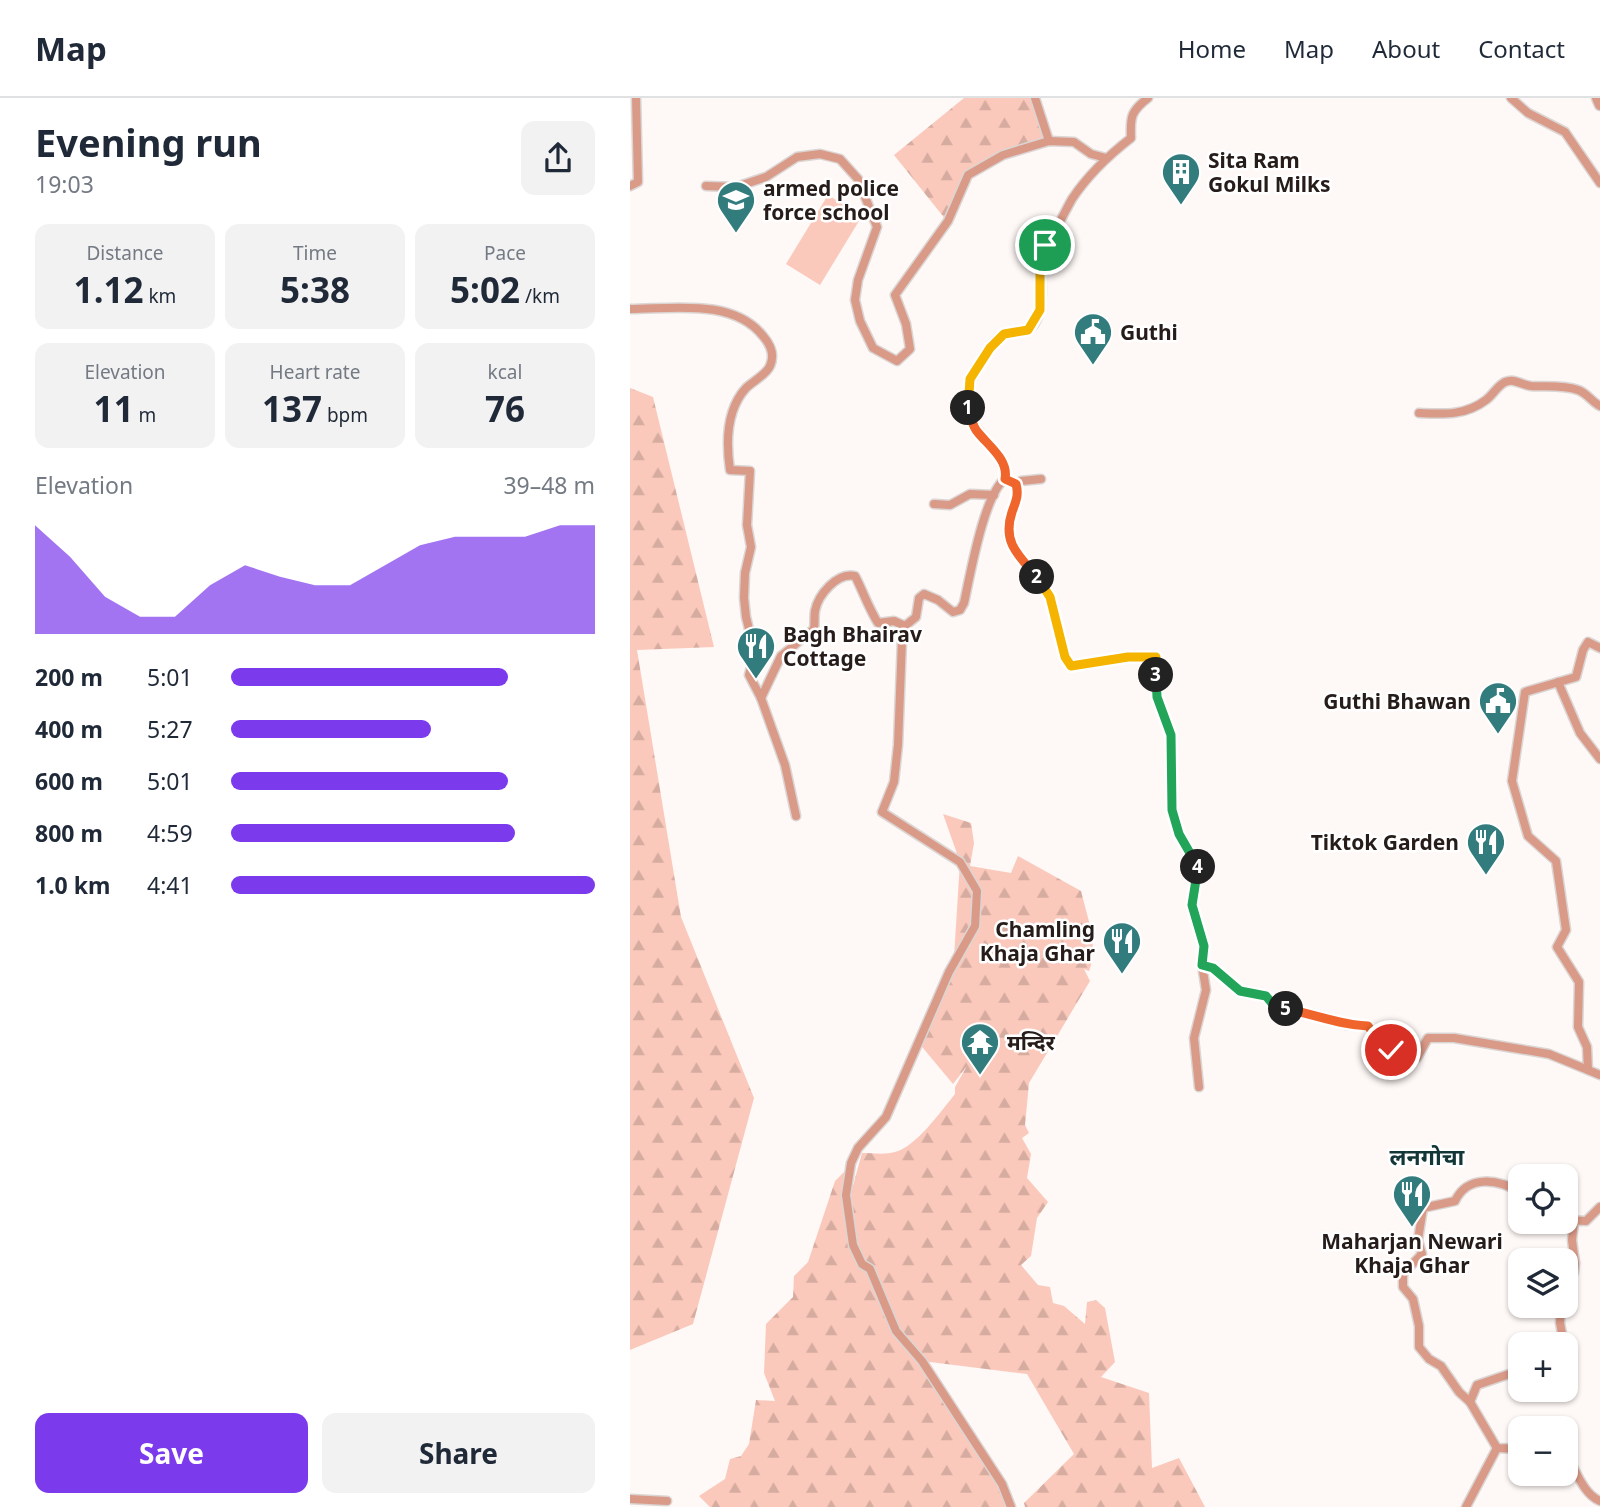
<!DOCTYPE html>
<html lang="en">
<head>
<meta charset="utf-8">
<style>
	:root { --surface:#fff; --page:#f2f2f3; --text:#1f2937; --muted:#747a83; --line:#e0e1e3; --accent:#7c3aed }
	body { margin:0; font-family:"Noto Sans","Noto Sans Devanagari",sans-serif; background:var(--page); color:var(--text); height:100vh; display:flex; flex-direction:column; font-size:26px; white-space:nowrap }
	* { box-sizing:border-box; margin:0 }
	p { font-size:23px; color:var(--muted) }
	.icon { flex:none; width:38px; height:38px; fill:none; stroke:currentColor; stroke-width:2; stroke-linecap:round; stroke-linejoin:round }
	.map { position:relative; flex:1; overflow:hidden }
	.details { display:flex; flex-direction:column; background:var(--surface); width:630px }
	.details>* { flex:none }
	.controls { position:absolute; left:878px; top:1066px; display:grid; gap:14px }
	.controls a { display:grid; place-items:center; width:70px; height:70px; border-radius:14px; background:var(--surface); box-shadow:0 2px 5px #0004; font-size:35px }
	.pin { position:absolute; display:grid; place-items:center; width:60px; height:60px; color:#fff; margin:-30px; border:4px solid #fff; border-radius:50%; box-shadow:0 2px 7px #0007 }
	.km { position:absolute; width:35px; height:35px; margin:-18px; border-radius:50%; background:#222; color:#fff; font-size:19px; line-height:35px; text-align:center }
	.round { display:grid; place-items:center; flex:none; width:74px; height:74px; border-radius:14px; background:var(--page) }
	.overview { display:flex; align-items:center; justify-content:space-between; height:119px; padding:0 35px }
	h1 { font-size:38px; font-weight:700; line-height:52px }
	.stats { display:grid; grid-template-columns:repeat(3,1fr); gap:10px; height:119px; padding:7px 35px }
	.stats div { display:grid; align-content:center; border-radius:14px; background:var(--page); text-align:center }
	.stats b { font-size:35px; font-weight:700 }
	.stats small { font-size:19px; font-weight:400 }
	.stats p { font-size:19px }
	.chart { height:196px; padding:14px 35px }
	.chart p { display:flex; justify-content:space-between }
	.chart svg { width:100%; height:126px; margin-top:7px; fill:var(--accent); opacity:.7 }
	.button { display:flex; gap:14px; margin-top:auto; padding:14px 35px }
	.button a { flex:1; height:80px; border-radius:14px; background:var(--accent); color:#fff; font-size:28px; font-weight:700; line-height:80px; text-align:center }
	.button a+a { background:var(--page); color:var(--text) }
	ul { padding:0 35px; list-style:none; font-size:23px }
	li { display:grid; grid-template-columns:112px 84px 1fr; align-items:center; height:52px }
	li i { height:18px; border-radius:9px; background:var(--accent) }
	header { display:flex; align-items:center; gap:42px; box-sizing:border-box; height:98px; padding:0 35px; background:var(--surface); border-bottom:2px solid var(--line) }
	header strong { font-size:33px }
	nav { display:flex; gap:38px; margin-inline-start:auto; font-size:24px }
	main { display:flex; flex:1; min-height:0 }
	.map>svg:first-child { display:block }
	.forest { fill:url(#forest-firs) }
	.pitch { fill:#fac9bb }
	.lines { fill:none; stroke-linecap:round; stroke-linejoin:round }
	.minor-casing { stroke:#dbd5d3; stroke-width:11 }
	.tertiary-casing { stroke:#dbd5d3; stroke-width:13 }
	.minor { stroke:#da9a88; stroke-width:8 }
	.tertiary { stroke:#da9a88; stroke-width:10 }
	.split-1-casing { stroke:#fff; stroke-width:14 }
	.split-2-casing { stroke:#fff; stroke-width:14 }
	.split-3-casing { stroke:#fff; stroke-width:14 }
	.split-4-casing { stroke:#fff; stroke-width:14 }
	.split-5-casing { stroke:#fff; stroke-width:14 }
	.split-6-casing { stroke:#fff; stroke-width:14 }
	.split-1 { stroke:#f5b400; stroke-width:9 }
	.split-2 { stroke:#f0652b; stroke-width:9 }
	.split-3 { stroke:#f5b400; stroke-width:9 }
	.split-4 { stroke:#22a559; stroke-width:9 }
	.split-5 { stroke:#22a559; stroke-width:9 }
	.split-6 { stroke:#f0652b; stroke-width:9 }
	.labels { text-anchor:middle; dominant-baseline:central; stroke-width:5; stroke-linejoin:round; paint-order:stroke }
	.poi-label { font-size:21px; font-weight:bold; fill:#261c19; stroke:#fff; text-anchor:start }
	.neighbourhood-label { font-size:23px; font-weight:bold; fill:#133637; stroke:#fff }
</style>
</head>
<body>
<header>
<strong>Map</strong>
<nav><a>Home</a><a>Map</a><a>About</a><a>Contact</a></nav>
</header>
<main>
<section class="details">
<div class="overview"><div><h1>Evening run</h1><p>19:03</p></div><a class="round"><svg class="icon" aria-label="share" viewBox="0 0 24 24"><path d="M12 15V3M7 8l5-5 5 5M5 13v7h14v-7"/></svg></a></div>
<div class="stats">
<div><p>Distance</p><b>1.12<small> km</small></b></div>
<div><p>Time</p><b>5:38</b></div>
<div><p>Pace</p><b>5:02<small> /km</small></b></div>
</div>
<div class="stats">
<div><p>Elevation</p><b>11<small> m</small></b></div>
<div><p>Heart rate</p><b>137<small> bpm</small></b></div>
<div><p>kcal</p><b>76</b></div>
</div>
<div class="chart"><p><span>Elevation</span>39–48 m</p>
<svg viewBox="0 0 160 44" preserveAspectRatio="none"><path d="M0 44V6L10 17L20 31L30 38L40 38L50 27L60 20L70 24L80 27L90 27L100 20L110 13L120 10L130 10L140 10L150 6L160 6V44z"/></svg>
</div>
<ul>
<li><b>200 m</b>5:01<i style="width:76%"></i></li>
<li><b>400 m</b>5:27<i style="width:55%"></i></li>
<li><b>600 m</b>5:01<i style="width:76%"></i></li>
<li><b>800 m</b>4:59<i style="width:78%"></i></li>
<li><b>1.0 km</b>4:41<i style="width:100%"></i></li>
</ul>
<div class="button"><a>Save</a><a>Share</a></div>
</section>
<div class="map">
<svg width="970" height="1409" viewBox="0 0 970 1409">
	<defs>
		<pattern id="forest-firs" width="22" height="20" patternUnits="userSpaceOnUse" patternTransform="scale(1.75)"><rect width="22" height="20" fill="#fac9bb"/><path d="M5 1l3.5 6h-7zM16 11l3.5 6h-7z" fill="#d6aca0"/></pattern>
	</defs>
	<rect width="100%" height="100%" fill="#fef8f6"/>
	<g class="forest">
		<path d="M334 0H401L419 43 338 74 316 122 264 57Z"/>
		<path d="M0 290 23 299 84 549 7 552 51 819 124 1000 63 1226 0 1252Z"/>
		<path d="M313 716 341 725 344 745 340 768 381 775 388 758 451 793C457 819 469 847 459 873L454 871 460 883 399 985 395 1027 399 1035 392 1040 401 1056 397 1080 418 1104 407 1120 401 1158 391 1167 408 1187 420 1189 423 1205 434 1208 455 1226 457 1204 466 1202 475 1210 485 1264 471 1279 519 1295 522 1370 549 1360 575 1409H395L394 1405 444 1356 397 1276 292 1263 367 1383 377 1409H80L69 1398 95 1381 100 1361 111 1358 119 1346 126 1302 145 1303 134 1275 136 1226 163 1199 164 1178 178 1164 205 1083 218 1070 224 1150 226 1135 221 1095 232 1055C242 1055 255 1057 265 1054 286 1049 312 1012 325 996V989L337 968 323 986 288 944 323 875 330 764Z"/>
	</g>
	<path class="pitch" d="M198 97 232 118 190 187 156 166Z"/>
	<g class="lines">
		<g class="minor-casing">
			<g id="minor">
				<path d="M405 0 419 43"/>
				<path d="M881 0 898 15 935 34 970 85"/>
				<path d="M0 88 8 84 6 0"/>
				<path d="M76 88 106 89 136 79 167 59 190 56 210 61 228 81 247 129 228 182 225 202 230 223 243 250 267 263 280 251 276 226 265 197 318 123 338 77 373 57 419 43 444 44 461 56 476 60"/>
				<path d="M0 211C42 211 103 200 133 238 140 246 145 257 140 268 136 277 123 283 116 290 96 312 96 345 100 372L120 373 117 427 121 449 115 475 114 500 116 519 125 555 119 577 131 600 155 667 166 718"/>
				<path d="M789 315C813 316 835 318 856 302 863 297 867 288 875 284 885 280 891 287 901 288 916 289 934 287 948 292 957 295 962 304 970 308"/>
				<path d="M375 381 386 386C391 405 374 420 378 438 383 460 408 477 418 496 430 518 427 547 441 568L498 559H526L528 599 541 637 542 712 549 736 569 771 562 807 574 848 572 867 583 870 610 893 636 898 644 909 683 916 716 927 738 928C750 945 764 958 787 960L798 940H824L919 956 958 972"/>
				<path d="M386 386 391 383 411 381"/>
				<path d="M304 406 320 407 340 396 364 397"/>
				<path d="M970 550 958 544 953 552 946 579 895 594 882 683 898 738 926 763 936 832 927 849 949 884 948 929 957 949 958 972 970 977"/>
				<path d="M928 584 950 635 970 661"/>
				<path d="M131 600 151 558 184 531C185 525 184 519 185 513 188 497 207 474 225 478 233 493 238 509 248 525L264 523 275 528"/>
				<path d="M569 989 564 940 576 892 572 867"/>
				<path d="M891 1095C869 1081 838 1076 825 1103L793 1110 788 1142 792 1156 773 1176V1189L783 1201 789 1228V1249L799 1261 811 1268 829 1294 840 1304 867 1350 891 1351"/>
				<path d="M936 1122 956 1123 970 1109"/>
				<path d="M936 1190 944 1174 945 1165 942 1142 944 1124"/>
				<path d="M931 1208 930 1225 934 1246"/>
				<path d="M840 1304 847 1287 891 1272"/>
				<path d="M936 1356C946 1372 953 1396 970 1403"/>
				<path d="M0 1401 37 1403"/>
				<path d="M381 1409 372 1386 292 1263 266 1233 240 1171 232 1166 223 1147 216 1097 221 1065 228 1050 256 1019 319 874 345 828 347 793 330 764 252 714 264 684 268 647 272 542 275 528 286 519 289 500 294 496 308 502 323 514 330 512 334 505C340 478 354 396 375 381 379 356 341 336 337 308 334 288 357 243 376 235 384 232 394 236 401 230 421 209 405 172 415 147 417 141 423 135 427 129 432 120 437 110 442 101 458 77 479 57 501 40 500 19 501 13 518 0"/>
				<path d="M836 1409 867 1350"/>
			</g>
		</g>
		<g class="tertiary-casing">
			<path id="tertiary" d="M967 0 970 7"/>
		</g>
		<use href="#minor" class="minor"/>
		<use href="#tertiary" class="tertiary"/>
	</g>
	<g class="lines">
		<g class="split-1-casing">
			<path id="split-1" d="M338 310 340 281 360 250 374 236 398 232 410 212V170L415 147"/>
		</g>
		<g class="split-2-casing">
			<path id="split-2" d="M338 310C340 317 342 326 346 332 357 347 379 361 375 381L386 386C389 397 386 403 382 414 372 444 388 457 407 479"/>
		</g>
		<g class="split-3-casing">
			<path id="split-3" d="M407 479 420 499 435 559 441 568 498 559H526V577"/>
		</g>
		<g class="split-4-casing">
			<path id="split-4" d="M526 577 527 599 541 637 542 712 549 736 568 769"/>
		</g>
		<g class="split-5-casing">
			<path id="split-5" d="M568 769 562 807 574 848 572 867 583 870 610 893 636 898 645 909 656 911"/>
		</g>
		<g class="split-6-casing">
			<path id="split-6" d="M656 911C684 916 709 927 738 928L750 945 761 952"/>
		</g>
		<use href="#split-1" class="split-1"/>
		<use href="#split-2" class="split-2"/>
		<use href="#split-3" class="split-3"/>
		<use href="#split-4" class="split-4"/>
		<use href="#split-5" class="split-5"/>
		<use href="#split-6" class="split-6"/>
	</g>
	<defs>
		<g id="building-pin" transform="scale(2.0125)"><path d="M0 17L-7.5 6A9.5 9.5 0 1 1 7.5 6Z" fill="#327c7e" stroke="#fff"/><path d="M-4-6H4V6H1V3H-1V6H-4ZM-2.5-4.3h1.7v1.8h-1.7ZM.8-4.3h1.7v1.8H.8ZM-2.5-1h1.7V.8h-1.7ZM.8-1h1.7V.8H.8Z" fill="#fff"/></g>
		<g id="school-pin" transform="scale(2.0125)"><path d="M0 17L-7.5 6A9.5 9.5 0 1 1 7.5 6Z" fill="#327c7e" stroke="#fff"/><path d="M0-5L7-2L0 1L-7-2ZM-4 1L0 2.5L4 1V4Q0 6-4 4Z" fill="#fff"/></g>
		<g id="civic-pin" transform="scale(2.0125)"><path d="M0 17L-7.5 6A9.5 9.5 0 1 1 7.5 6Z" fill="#327c7e" stroke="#fff"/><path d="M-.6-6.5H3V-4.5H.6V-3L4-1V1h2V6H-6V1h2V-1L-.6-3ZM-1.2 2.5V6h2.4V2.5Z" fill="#fff"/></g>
		<g id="restaurant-pin" transform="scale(2.0125)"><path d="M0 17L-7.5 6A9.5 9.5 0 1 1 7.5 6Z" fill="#327c7e" stroke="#fff"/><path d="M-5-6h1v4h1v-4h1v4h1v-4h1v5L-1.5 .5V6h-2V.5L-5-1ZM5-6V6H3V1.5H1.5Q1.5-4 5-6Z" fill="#fff"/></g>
		<g id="temple-pin" transform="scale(2.0125)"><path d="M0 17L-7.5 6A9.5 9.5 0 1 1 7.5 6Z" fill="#327c7e" stroke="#fff"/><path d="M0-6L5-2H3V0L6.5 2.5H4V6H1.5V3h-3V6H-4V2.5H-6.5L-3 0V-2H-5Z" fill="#fff"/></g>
	</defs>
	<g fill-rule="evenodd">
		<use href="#building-pin" x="551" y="74"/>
		<use href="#school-pin" x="106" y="102"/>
		<use href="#civic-pin" x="463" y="234"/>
		<use href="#restaurant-pin" x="126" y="548"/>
		<use href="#civic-pin" x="868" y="603"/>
		<use href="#restaurant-pin" x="856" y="744"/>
		<use href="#restaurant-pin" x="492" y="843"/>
		<use href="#temple-pin" x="350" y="944"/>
		<use href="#restaurant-pin" x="782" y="1096"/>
	</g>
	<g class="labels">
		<g class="poi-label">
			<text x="578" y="62">Sita Ram<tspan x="578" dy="24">Gokul Milks</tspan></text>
			<text x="133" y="90">armed police<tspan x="133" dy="24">force school</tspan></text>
			<text x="490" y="234">Guthi</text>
			<text x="153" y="536">Bagh Bhairav<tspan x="153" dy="24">Cottage</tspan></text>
			<text x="841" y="603" text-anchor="end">Guthi Bhawan</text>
			<text x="829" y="744" text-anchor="end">Tiktok Garden</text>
			<text x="465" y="831" text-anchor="end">Chamling<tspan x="465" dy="24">Khaja Ghar</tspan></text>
			<text x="377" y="944">मन्दिर</text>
			<text x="782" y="1143" text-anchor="middle">Maharjan Newari<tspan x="782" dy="24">Khaja Ghar</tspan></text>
		</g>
		<g class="neighbourhood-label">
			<text x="797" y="1058">लनगोचा</text>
		</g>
	</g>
</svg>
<div class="controls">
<a><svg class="icon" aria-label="locate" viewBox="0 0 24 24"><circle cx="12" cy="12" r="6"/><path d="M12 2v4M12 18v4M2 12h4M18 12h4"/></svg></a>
<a><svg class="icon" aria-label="layers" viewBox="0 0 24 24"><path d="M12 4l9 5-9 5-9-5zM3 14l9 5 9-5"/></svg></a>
<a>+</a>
<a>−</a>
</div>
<div class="pin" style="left:415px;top:147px;background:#1e9e55"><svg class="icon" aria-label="arrive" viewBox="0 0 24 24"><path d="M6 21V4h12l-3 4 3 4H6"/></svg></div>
<div class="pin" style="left:761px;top:952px;background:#d93025"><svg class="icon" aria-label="check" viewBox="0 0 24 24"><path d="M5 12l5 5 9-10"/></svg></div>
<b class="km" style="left:338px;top:310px">1</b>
<b class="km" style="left:407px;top:479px">2</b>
<b class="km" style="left:526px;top:577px">3</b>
<b class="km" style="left:568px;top:769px">4</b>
<b class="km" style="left:656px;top:911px">5</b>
</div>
</main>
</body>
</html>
